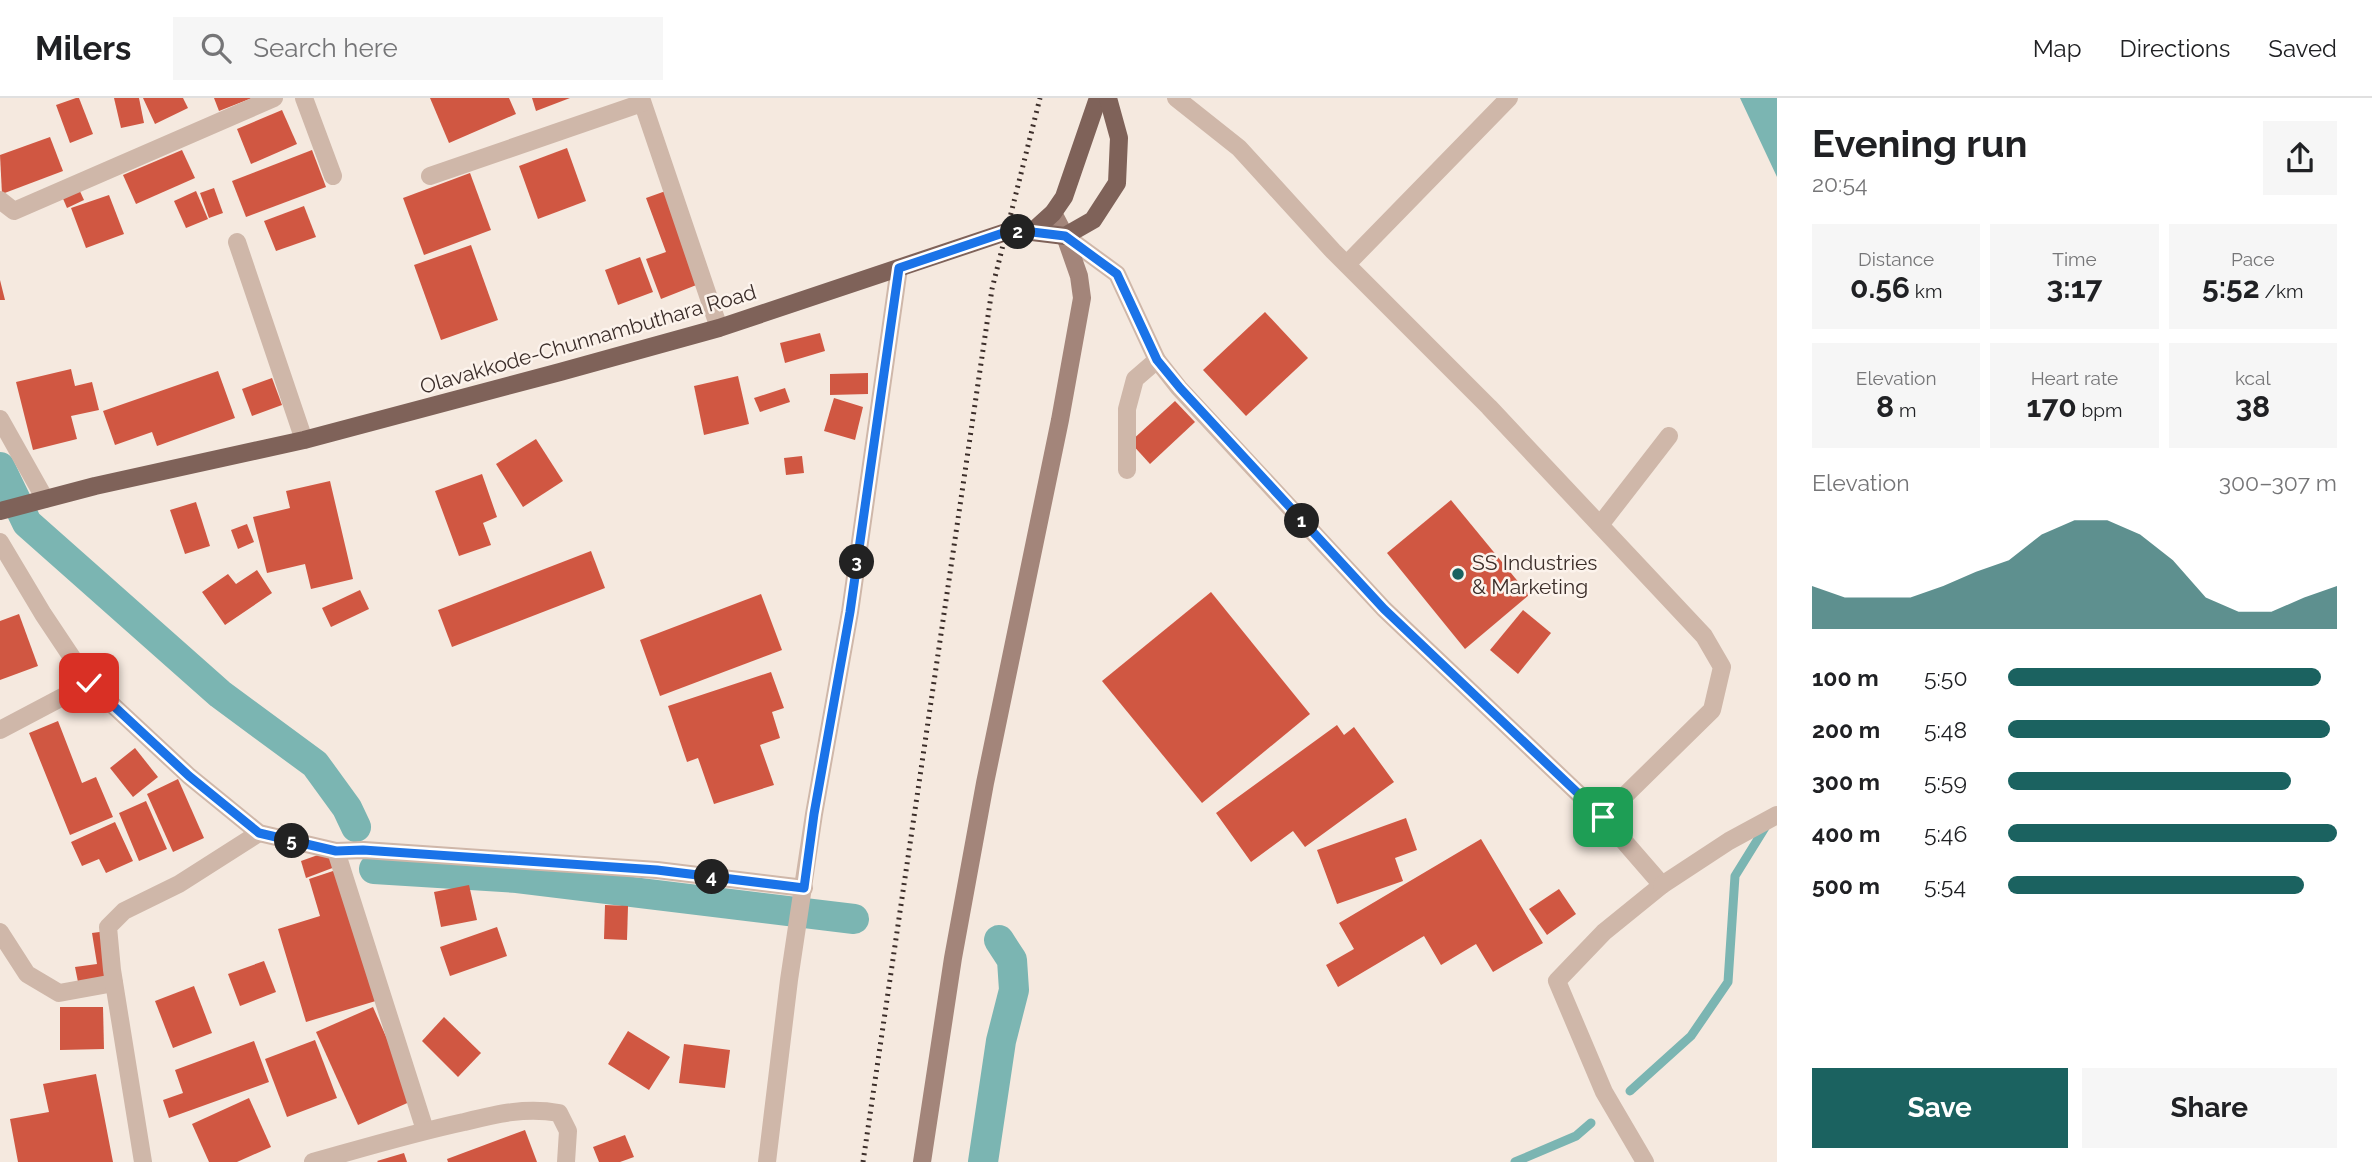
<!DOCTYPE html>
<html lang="en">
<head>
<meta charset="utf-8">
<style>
	:root { --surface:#fff; --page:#f6f6f6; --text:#202124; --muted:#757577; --line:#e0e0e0; --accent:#1b6260 }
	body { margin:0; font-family:Raleway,sans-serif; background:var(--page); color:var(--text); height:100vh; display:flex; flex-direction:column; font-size:26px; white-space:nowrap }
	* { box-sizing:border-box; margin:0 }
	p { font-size:23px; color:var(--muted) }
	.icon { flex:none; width:38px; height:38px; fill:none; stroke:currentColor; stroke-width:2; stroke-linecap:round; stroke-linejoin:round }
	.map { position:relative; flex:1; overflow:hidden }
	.details { display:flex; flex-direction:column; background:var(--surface); width:595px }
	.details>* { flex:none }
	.pin { position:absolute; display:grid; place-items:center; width:60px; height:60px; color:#fff; margin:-30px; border-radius:14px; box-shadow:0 4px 10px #0006 }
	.km { position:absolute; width:35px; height:35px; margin:-18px; border-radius:50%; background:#222; color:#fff; font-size:19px; line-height:35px; text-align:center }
	.round { display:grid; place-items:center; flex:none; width:74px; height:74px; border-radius:0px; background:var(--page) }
	.head { display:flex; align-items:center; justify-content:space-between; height:119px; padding:0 35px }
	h1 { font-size:38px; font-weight:700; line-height:52px }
	.figures { display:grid; grid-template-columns:repeat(3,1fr); gap:10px; height:119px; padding:7px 35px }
	.figures div { display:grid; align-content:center; border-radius:0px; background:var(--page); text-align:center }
	.figures b { font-size:30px; font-weight:700 }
	.figures small { font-size:19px; font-weight:400 }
	.figures p { font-size:19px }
	.chart { height:196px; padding:14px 35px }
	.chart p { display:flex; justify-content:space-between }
	.chart svg { width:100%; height:126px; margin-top:7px; fill:var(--accent); opacity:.7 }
	.primary-button { display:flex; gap:14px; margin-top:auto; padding:14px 35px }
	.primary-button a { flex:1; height:80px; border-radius:0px; background:var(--accent); color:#fff; font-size:28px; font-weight:700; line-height:80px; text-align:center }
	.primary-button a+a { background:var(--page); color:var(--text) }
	ul { padding:0 35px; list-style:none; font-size:23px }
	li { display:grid; grid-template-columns:112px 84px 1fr; align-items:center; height:52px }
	li i { height:18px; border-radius:9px; background:var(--accent) }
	header { display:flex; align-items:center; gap:42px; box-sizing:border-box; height:98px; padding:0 35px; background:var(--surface); border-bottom:2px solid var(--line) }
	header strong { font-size:33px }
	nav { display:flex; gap:38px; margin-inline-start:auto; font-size:24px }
	.search { width:490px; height:63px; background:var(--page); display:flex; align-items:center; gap:18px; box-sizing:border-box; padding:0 24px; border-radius:0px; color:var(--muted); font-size:26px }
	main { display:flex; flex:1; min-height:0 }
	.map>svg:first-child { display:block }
	.water { fill:#7bb5b2 }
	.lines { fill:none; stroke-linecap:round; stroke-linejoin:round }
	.stream { stroke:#7bb5b2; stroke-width:9 }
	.canal { stroke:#7bb5b2; stroke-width:30 }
	.building { fill:#d05742 }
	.minor { stroke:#cfb7a9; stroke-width:18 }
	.secondary { stroke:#a3857a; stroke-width:18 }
	.primary { stroke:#7f6259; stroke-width:18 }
	.rail { stroke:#3c2e2a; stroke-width:5; stroke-dasharray:2 5; stroke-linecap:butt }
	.route-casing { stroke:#fff; stroke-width:14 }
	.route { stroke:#1a73e8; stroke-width:9 }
	.poi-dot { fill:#1b6260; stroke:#fcf3ec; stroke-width:2.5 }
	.labels { text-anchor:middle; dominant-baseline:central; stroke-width:5; stroke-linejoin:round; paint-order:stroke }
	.street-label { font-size:21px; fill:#3c2e2a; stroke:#fcf3ec }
	.poi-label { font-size:21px; fill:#3c2e2a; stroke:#fcf3ec; text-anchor:start }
</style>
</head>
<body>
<header>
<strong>Milers</strong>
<div class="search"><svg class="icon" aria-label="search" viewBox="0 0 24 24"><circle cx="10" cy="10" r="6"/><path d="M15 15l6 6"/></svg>Search here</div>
<nav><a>Map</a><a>Directions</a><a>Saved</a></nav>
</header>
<main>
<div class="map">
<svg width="1777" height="1064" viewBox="0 0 1777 1064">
	<rect width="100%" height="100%" fill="#f5e9df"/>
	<path class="water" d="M1740 0H1777V79Z"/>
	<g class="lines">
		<g class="stream">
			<path d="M1630 993 1691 938 1728 884 1735 778 1766 728"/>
			<path d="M1515 1064 1576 1038 1591 1025"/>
		</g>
		<g class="canal">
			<path d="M0 369 27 425 220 596 315 666 347 710 356 729"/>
			<path d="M374 771 517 780 854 821"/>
			<path d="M983 1064 1001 943 1014 892 1012 862 999 842"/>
		</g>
	</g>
	<g class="building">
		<path d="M76 0H79L93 36 70 45 56 7Z"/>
		<path d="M114 0H139L144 25 121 30Z"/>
		<path d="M143 0H183L188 10 155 26Z"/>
		<path d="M214 0H252L219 13Z"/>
		<path d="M430 0H509L516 16 449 45Z"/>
		<path d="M532 0H570L536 13Z"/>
		<path d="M282 12 297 46 251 66 237 31Z"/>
		<path d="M50 39 63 73 2 96 0 57Z"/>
		<path d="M567 50 586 103 538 121 519 68Z"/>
		<path d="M182 52 195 80 136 106 123 77Z"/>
		<path d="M312 52 326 89 246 119 232 83Z"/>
		<path d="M470 75 491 132 424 157 403 100Z"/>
		<path d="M78 89 84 102 67 110 61 96Z"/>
		<path d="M214 90 223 115 209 120 200 95Z"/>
		<path d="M674 90 709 182 661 201 646 161 666 154 646 100Z"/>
		<path d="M196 93 208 121 186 130 174 103Z"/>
		<path d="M109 97 124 136 86 150 71 110Z"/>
		<path d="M304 108 316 139 276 153 264 123Z"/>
		<path d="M471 147 498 222 441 242 414 167Z"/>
		<path d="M640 159 653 194 618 207 605 172Z"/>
		<path d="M0 182 5 202H0Z"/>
		<path d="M1265 214 1308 260 1246 318 1203 272Z"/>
		<path d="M820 235 825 253 785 265 780 245Z"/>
		<path d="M71 271 75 288 92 284 99 312 71 318 77 341 33 352 16 284Z"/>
		<path d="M218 273 235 320 157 348 152 334 115 347 103 313Z"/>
		<path d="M868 275V296L830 297V276Z"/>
		<path d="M738 278 749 326 704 337 694 288Z"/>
		<path d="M272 280 282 307 252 318 242 291Z"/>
		<path d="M785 290 790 304 760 314 754 300Z"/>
		<path d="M834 300 863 309 855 342 824 333Z"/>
		<path d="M1175 303 1195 324 1150 366 1130 344Z"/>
		<path d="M536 341 563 383 523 409 496 366Z"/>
		<path d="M802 358 804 375 786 377 784 360Z"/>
		<path d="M482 376 497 419 483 425 491 447 459 458 435 393Z"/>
		<path d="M330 383 353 481 311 491 305 466 267 475 253 419 290 410 286 393Z"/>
		<path d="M1451 402 1529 497 1465 551 1387 455Z"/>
		<path d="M196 404 210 448 185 456 170 412Z"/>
		<path d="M247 426 254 444 238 451 231 432Z"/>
		<path d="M591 453 605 490 452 549 438 512Z"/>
		<path d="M257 472 272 495 225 527 202 494 228 476 236 486Z"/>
		<path d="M360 492 369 511 331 529 322 510Z"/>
		<path d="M1211 494 1310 616 1202 705 1102 583Z"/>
		<path d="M761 496 782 552 660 598 640 542Z"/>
		<path d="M1523 512 1551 535 1518 576 1490 552Z"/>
		<path d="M19 516 38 568 0 582V523Z"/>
		<path d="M771 574 784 610 772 614 780 640 760 647 774 687 714 706 698 660 687 664 668 608Z"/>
		<path d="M58 623 82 685 96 679 113 719 70 737 29 635Z"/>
		<path d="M1337 627 1344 637 1354 629 1394 684 1305 749 1293 733 1251 764 1216 715Z"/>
		<path d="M135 650 158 679 133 699 110 670Z"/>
		<path d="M178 681 204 740 173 754 147 696Z"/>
		<path d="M146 703 167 751 139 763 119 715Z"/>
		<path d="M1406 720 1417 752 1395 760 1403 783 1337 806 1317 752Z"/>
		<path d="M115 724 133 763 106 775 99 761 82 768 71 744Z"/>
		<path d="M1481 741 1543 845 1493 874 1476 846 1441 867 1424 838 1338 889 1326 867 1354 851 1339 825Z"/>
		<path d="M329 753 335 769 306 780 301 763Z"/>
		<path d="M339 771 379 902 306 924 278 831 320 818 309 781Z"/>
		<path d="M469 787 477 822 441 829 434 794Z"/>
		<path d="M1559 791 1576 816 1547 837 1529 811Z"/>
		<path d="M605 807 628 808 627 842 604 841Z"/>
		<path d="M497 829 507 858 450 878 440 849Z"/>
		<path d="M107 833 114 878 78 884 75 869 97 866 92 835Z"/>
		<path d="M264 863 276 894 240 908 228 876Z"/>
		<path d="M194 888 212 935 173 950 155 903Z"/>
		<path d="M60 909H103L104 951 60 952Z"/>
		<path d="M373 909 414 1002 358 1027 316 934Z"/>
		<path d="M444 919 481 955 458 979 422 943Z"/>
		<path d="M628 933 670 959 649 992 608 966Z"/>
		<path d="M315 942 337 1000 287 1019 265 961Z"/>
		<path d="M254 943 269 984 169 1020 163 1002 183 995 175 972Z"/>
		<path d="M684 946 730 952 725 990 679 985Z"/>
		<path d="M96 976 113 1064H18L10 1021 49 1014 43 986Z"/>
		<path d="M249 1000 271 1049 237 1064H209L192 1026Z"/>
		<path d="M525 1032 537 1064H448L447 1061Z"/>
		<path d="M625 1037 634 1059 620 1064H599L593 1049Z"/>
		<path d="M404 1055 407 1064H378L377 1063Z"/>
	</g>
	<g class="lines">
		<g class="minor">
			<path d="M304 0 333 78"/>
			<path d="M641 0 719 230"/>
			<path d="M1176 0 1239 50 1333 153 1489 309 1704 538 1722 569 1712 612 1603 719"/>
			<path d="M430 78 642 5"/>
			<path d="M0 102 14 113 274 0"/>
			<path d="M1065 138 1117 176 1157 262 1179 290 1384 511 1603 719 1662 787 1604 834 1557 883 1604 994 1645 1064"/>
			<path d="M237 144 304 342"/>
			<path d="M1347 166 1509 0"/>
			<path d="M0 321 45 401"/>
			<path d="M1127 372V311L1135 281 1157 262"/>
			<path d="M1600 427 1669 338"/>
			<path d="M0 444 43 516 89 585 189 678 259 735 336 753 364 752 657 772 804 790"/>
			<path d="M0 632 89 585"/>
			<path d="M336 753 425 1032"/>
			<path d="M1662 787 1729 743 1777 717"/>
			<path d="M0 834 27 876 59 895 114 885"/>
			<path d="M143 1064 112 872 108 829 124 813 179 786 259 735"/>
			<path d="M313 1064C363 1050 413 1035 464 1024 497 1016 525 1009 559 1015L568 1033 566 1064"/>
			<path d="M767 1064 789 882 814 716 850 514 899 170"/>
		</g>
		<path class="secondary" d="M922 1064 953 860 985 685 1060 322 1082 200 1079 178 1065 138 1053 115"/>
		<g class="primary">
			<path d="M1032 134 1053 115 1064 99 1098 0"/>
			<path d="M0 413 95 388 304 342 560 274 719 230 1006 134H1032L1065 138 1093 122 1117 85 1119 40 1108 0"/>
		</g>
		<path class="rail" d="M863 1064 992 191 1040 0"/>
	</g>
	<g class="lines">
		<g class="route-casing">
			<path id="route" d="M89 585 189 678 259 735 336 753 363 752 657 772 804 790 814 716 850 514 899 170 1006 134H1032L1065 138 1117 176 1157 262 1180 290 1384 511 1603 719"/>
		</g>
		<use href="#route" class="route"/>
	</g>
	<circle class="poi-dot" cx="1458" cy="476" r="7"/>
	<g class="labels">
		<g class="street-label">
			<text transform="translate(588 241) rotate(-16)">Olavakkode-Chunnambuthara Road</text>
		</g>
		<g class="poi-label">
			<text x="1472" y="464">SS Industries<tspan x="1472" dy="24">&amp; Marketing</tspan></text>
		</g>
	</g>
</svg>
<div class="pin" style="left:1603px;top:719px;background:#1e9e55"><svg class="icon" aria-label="arrive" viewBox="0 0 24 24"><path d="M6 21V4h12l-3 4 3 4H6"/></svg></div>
<div class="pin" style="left:89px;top:585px;background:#d93025"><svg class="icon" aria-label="check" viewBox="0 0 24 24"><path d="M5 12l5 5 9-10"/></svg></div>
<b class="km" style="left:1302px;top:423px">1</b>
<b class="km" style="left:1018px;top:134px">2</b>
<b class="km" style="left:857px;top:464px">3</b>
<b class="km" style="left:712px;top:779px">4</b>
<b class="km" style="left:292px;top:743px">5</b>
</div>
<section class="details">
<div class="head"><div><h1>Evening run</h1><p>20:54</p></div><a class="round"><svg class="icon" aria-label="share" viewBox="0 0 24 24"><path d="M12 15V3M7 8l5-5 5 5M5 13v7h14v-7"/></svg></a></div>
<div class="figures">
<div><p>Distance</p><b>0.56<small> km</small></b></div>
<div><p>Time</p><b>3:17</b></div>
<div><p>Pace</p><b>5:52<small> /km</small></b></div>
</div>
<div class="figures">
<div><p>Elevation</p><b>8<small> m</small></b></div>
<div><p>Heart rate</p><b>170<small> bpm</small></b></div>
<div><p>kcal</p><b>38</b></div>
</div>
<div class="chart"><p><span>Elevation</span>300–307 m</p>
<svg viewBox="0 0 160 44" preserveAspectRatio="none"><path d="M0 44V29L10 33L20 33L30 33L40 29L50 24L60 20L70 11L80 6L90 6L100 11L110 20L120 33L130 38L140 38L150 33L160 29V44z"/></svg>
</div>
<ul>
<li><b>100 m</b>5:50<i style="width:95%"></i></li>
<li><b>200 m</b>5:48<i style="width:98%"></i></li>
<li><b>300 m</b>5:59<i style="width:86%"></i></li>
<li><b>400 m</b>5:46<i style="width:100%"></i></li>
<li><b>500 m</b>5:54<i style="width:90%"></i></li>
</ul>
<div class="primary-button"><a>Save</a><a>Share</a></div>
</section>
</main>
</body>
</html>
